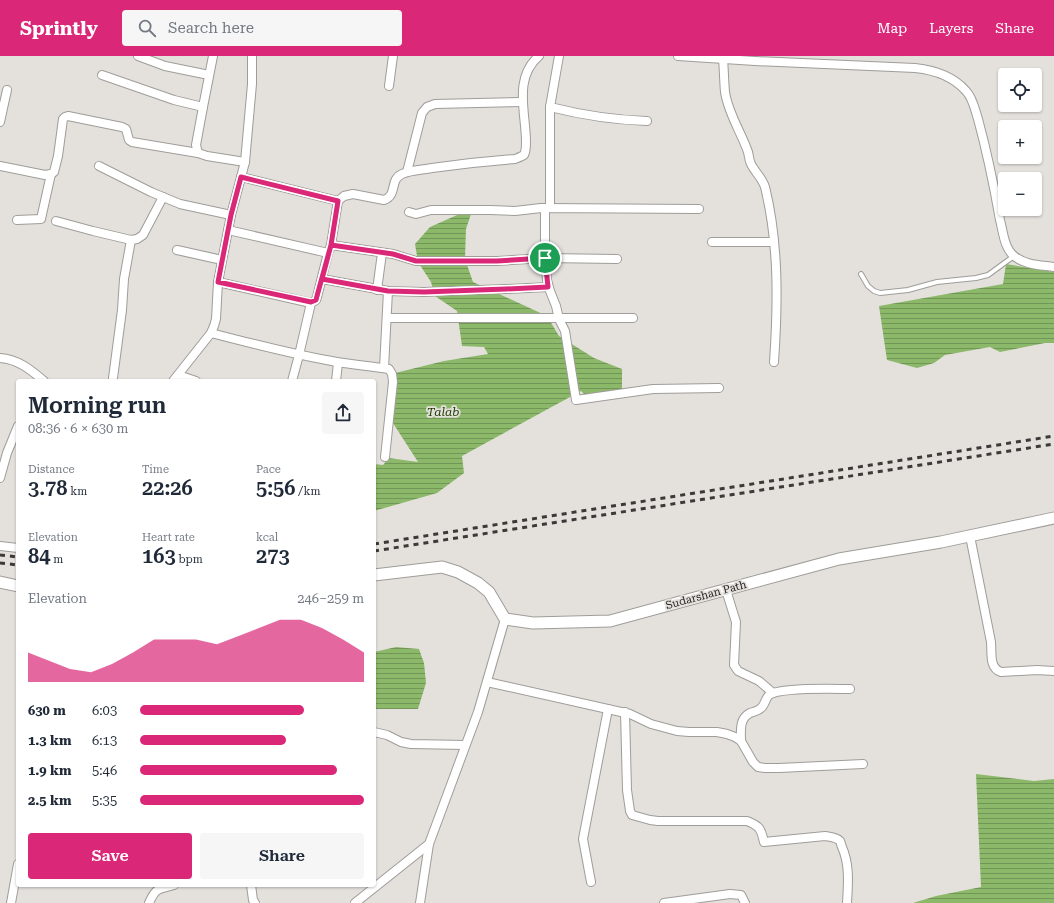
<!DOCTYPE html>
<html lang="en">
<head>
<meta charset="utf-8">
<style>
	:root { --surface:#fff; --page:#f6f6f7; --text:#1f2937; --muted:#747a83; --accent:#db2777 }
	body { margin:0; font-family:"Roboto Serif",serif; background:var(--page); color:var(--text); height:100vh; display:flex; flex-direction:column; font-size:15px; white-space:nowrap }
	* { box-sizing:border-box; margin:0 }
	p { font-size:13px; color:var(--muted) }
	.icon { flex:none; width:22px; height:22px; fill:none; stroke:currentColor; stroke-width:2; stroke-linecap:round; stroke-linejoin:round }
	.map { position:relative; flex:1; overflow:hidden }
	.sheet { position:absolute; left:16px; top:323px; width:360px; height:508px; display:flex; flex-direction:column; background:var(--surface); border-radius:4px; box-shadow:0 1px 3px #0004 }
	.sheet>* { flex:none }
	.controls { position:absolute; left:998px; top:12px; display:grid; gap:8px }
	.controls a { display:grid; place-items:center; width:44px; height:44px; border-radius:4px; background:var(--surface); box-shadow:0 1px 3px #0004; font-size:20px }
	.pin { position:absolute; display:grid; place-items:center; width:34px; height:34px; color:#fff; margin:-17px; border:2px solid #fff; border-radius:50%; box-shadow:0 1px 4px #0007 }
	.round { display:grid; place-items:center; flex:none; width:42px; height:42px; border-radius:4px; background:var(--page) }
	.head { display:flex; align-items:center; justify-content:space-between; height:68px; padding:0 12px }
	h1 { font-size:22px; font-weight:600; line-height:30px }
	.figures { display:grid; grid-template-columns:repeat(3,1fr); gap:6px; height:68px; padding:4px 12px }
	.figures div { display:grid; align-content:center }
	.figures b { font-size:20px; font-weight:600 }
	.figures small { font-size:11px; font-weight:400 }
	.figures p { font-size:11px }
	.chart { height:112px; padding:8px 12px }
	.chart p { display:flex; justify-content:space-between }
	.chart svg { width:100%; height:72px; margin-top:4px; fill:var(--accent); opacity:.7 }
	.button { display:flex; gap:8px; margin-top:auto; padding:8px 12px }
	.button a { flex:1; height:46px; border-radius:4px; background:var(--accent); color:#fff; font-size:16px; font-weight:600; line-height:46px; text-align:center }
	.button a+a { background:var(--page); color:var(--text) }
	ul { padding:0 12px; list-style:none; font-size:13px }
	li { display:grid; grid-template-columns:64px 48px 1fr; align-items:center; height:30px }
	li i { height:10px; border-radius:5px; background:var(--accent) }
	header { display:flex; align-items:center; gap:24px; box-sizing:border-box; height:56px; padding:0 20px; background:var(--accent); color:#fff }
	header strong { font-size:19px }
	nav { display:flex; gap:22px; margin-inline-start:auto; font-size:14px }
	.search { width:280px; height:36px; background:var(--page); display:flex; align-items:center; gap:10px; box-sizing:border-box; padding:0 14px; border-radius:4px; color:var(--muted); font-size:15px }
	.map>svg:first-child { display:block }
	.water { fill:url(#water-rules) }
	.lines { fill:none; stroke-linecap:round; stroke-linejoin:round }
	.service-casing { stroke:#9f9d99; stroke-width:6 }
	.minor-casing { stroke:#9f9d99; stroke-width:10 }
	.secondary-casing { stroke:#9f9d99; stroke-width:13 }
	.service { stroke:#fff; stroke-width:4 }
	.minor { stroke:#fff; stroke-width:8 }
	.secondary { stroke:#fff; stroke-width:11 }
	.rail { stroke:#3b3a38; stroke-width:3; stroke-dasharray:5 5; stroke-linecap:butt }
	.route-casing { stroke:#fff; stroke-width:8 }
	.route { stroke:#db2777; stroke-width:5 }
	.labels { text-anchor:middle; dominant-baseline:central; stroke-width:3.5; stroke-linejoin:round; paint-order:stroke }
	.street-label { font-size:11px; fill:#282725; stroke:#e4e1dd }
	.water-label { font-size:12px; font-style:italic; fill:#1d3900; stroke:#e4e1dd }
</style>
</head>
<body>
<header>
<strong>Sprintly</strong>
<div class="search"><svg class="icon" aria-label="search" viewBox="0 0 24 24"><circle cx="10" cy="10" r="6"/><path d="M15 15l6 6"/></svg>Search here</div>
<nav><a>Map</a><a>Layers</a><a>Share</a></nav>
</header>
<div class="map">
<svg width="1054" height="847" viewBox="0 0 1054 847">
	<defs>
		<pattern id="water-rules" width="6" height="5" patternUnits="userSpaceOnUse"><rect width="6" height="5" fill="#8cb86a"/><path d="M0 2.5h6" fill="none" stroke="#729657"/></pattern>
	</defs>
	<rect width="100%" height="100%" fill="#e4e1dd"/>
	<g class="water">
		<path d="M473 152 466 173 465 203 473 226 547 260 559 280 594 302 622 313V338H584L581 335 462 400 464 417 437 437 374 455V408L383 409 389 402 418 406 391 364 395 317 444 305 488 298 484 291 462 290 457 255 435 240 431 226 418 206 415 188 430 171Z"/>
		<path d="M1006 208 1054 216V287H1045L1000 296 990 291 945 299 934 307 917 312 887 304 879 250 1003 228Z"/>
		<path d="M396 591 419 593 424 607 426 627 418 653H374V596Z"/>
		<path d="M976 718 1034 725 1054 723V847H913L936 840 981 831Z"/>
	</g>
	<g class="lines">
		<g class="service-casing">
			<path id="service" d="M861 218 868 230 874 235 880 237 908 234 937 226 976 222 988 219 1014 200"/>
		</g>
		<g class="minor-casing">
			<g id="minor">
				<path d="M138 0 165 10 209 19"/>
				<path d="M213 0 203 51 196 89 198 97 207 100 245 106"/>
				<path d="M559 0 550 51C582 59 614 64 647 65"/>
				<path d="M678 0 755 5 915 12C934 14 953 20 966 35 973 42 975 54 978 63 987 96 994 130 1000 164 1003 175 1004 192 1014 200 1025 209 1040 209 1054 211"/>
				<path d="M723 3C724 14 724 25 725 36 728 57 741 76 748 96 749 100 749 104 751 108 755 116 762 122 765 131 779 188 778 248 774 306"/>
				<path d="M102 19 174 44 203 51"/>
				<path d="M389 30 393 0"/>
				<path d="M0 66 7 34"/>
				<path d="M0 110 45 119 51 118 54 116 58 100 63 63 65 61 68 60 122 71 126 73 129 84 132 86 198 97"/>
				<path d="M99 110 151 136 180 148 231 159"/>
				<path d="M407 116 422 57 427 51 435 48 522 46"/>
				<path d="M241 121 338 145"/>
				<path d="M545 152V202L547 224 550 235 556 250 559 263 565 275 576 344 653 333 719 332"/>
				<path d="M550 152V51"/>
				<path d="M409 156 416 158 431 154H490L515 155 541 152 699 153"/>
				<path d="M17 164 41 163 51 118"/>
				<path d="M56 165 93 175 131 184 137 183 143 179 163 141"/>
				<path d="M228 174 328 197 331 189 338 145 344 140 353 138 384 144C398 139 389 124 402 118 411 114 422 114 432 112 460 108 488 105 515 103 518 102 522 100 524 99 526 95 526 90 526 86 526 57 513 22 539 0"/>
				<path d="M712 186H774"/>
				<path d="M331 189 393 198 416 205H497L545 202 617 203"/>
				<path d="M177 194 222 204"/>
				<path d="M322 223 388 235 424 236 506 233 548 231"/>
				<path d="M218 226 311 247 299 299 292 325"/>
				<path d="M377 234 382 197"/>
				<path d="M311 247 316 244 317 241 328 197"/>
				<path d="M387 262H633"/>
				<path d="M211 277C253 288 295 299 337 306 355 309 372 310 389 313L392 318 393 326 385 401"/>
				<path d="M0 302C18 303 31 314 44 325"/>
				<path d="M384 312 388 235"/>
				<path d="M178 319 196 325"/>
				<path d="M113 322 122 254 124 223 131 184"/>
				<path d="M173 325 211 277 214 270 216 263 218 226 231 159 245 106 252 28V0"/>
				<path d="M336 325 338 307"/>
				<path d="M0 422 7 397 18 370"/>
				<path d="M970 480 991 586C992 597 989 612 1001 616L1037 614 1054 615"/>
				<path d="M0 490 18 492"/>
				<path d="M726 534 736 566 734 609 738 615 759 625 773 637"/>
				<path d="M487 626 630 658 651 668 677 675 689 676H717L727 678 735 681 741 685 753 706 758 711 765 712H779L863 708"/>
				<path d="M625 656 627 734 630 755 632 759 650 764 658 765H747C760 770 761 773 764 786L825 780C830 781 836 781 840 785 841 787 841 789 842 791 850 809 848 828 847 847"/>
				<path d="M374 676 387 679 401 686 411 688 465 689"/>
				<path d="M741 685C741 674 739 663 750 657 753 656 758 655 761 652 765 649 765 643 769 639 781 631 834 633 850 633"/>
				<path d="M591 826 583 783 608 653"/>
				<path d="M251 829 253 844 255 847"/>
				<path d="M11 847 18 808"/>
				<path d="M149 847C156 831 158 834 174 829"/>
				<path d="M355 847 429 788"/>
				<path d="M420 847 429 788 478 656 505 563"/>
				<path d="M664 847 730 838 741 839 745 847"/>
			</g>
		</g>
		<g class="secondary-casing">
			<g id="secondary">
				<path d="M374 519 442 511 458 516 478 527 489 536 505 563 533 567 610 565 839 503 941 486 1054 462"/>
				<path d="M0 526 18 530"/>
			</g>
		</g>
		<use href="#service" class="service"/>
		<use href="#minor" class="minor"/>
		<use href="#secondary" class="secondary"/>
		<g class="rail">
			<path d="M374 488 1054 380"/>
			<path d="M374 495 1054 388"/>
			<path d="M0 499 18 501"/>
			<path d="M0 507 18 509"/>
		</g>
	</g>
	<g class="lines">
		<g class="route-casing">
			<path id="route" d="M545 202 497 205H416L393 198 331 189 317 240 316 244 311 246 218 226 231 159 241 121 338 145 331 189 322 223 388 235 424 236 506 233 548 231 545 202"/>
		</g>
		<use href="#route" class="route"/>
	</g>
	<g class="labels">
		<g class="street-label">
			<text transform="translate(706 539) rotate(-15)">Sudarshan Path</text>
		</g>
		<g class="water-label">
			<text x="443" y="356">Talab</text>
		</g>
	</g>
</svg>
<div class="controls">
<a><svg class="icon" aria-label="locate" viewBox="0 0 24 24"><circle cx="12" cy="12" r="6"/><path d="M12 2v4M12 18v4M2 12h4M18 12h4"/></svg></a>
<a>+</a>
<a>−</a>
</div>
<div class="pin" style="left:545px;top:202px;background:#1e9e55"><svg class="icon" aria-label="arrive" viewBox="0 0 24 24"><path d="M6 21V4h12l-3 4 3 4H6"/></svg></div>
<section class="sheet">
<div class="head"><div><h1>Morning run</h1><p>08:36 · 6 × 630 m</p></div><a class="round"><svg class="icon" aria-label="share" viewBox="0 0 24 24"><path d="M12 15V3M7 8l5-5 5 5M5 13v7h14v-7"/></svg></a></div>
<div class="figures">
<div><p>Distance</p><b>3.78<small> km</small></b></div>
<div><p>Time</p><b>22:26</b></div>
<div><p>Pace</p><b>5:56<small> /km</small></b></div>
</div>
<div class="figures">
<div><p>Elevation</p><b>84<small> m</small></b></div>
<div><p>Heart rate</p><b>163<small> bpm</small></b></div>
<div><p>kcal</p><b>273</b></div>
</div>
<div class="chart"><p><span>Elevation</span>246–259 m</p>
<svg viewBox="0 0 160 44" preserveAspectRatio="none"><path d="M0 44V26L10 31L20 36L30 38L40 33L50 26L60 18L70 18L80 18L90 21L100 16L110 11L120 6L130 6L140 11L150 18L160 26V44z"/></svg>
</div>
<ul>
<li><b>630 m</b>6:03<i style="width:73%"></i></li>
<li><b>1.3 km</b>6:13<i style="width:65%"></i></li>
<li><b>1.9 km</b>5:46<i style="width:88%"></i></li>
<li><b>2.5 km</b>5:35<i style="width:100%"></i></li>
</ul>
<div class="button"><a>Save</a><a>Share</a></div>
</section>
</div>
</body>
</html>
